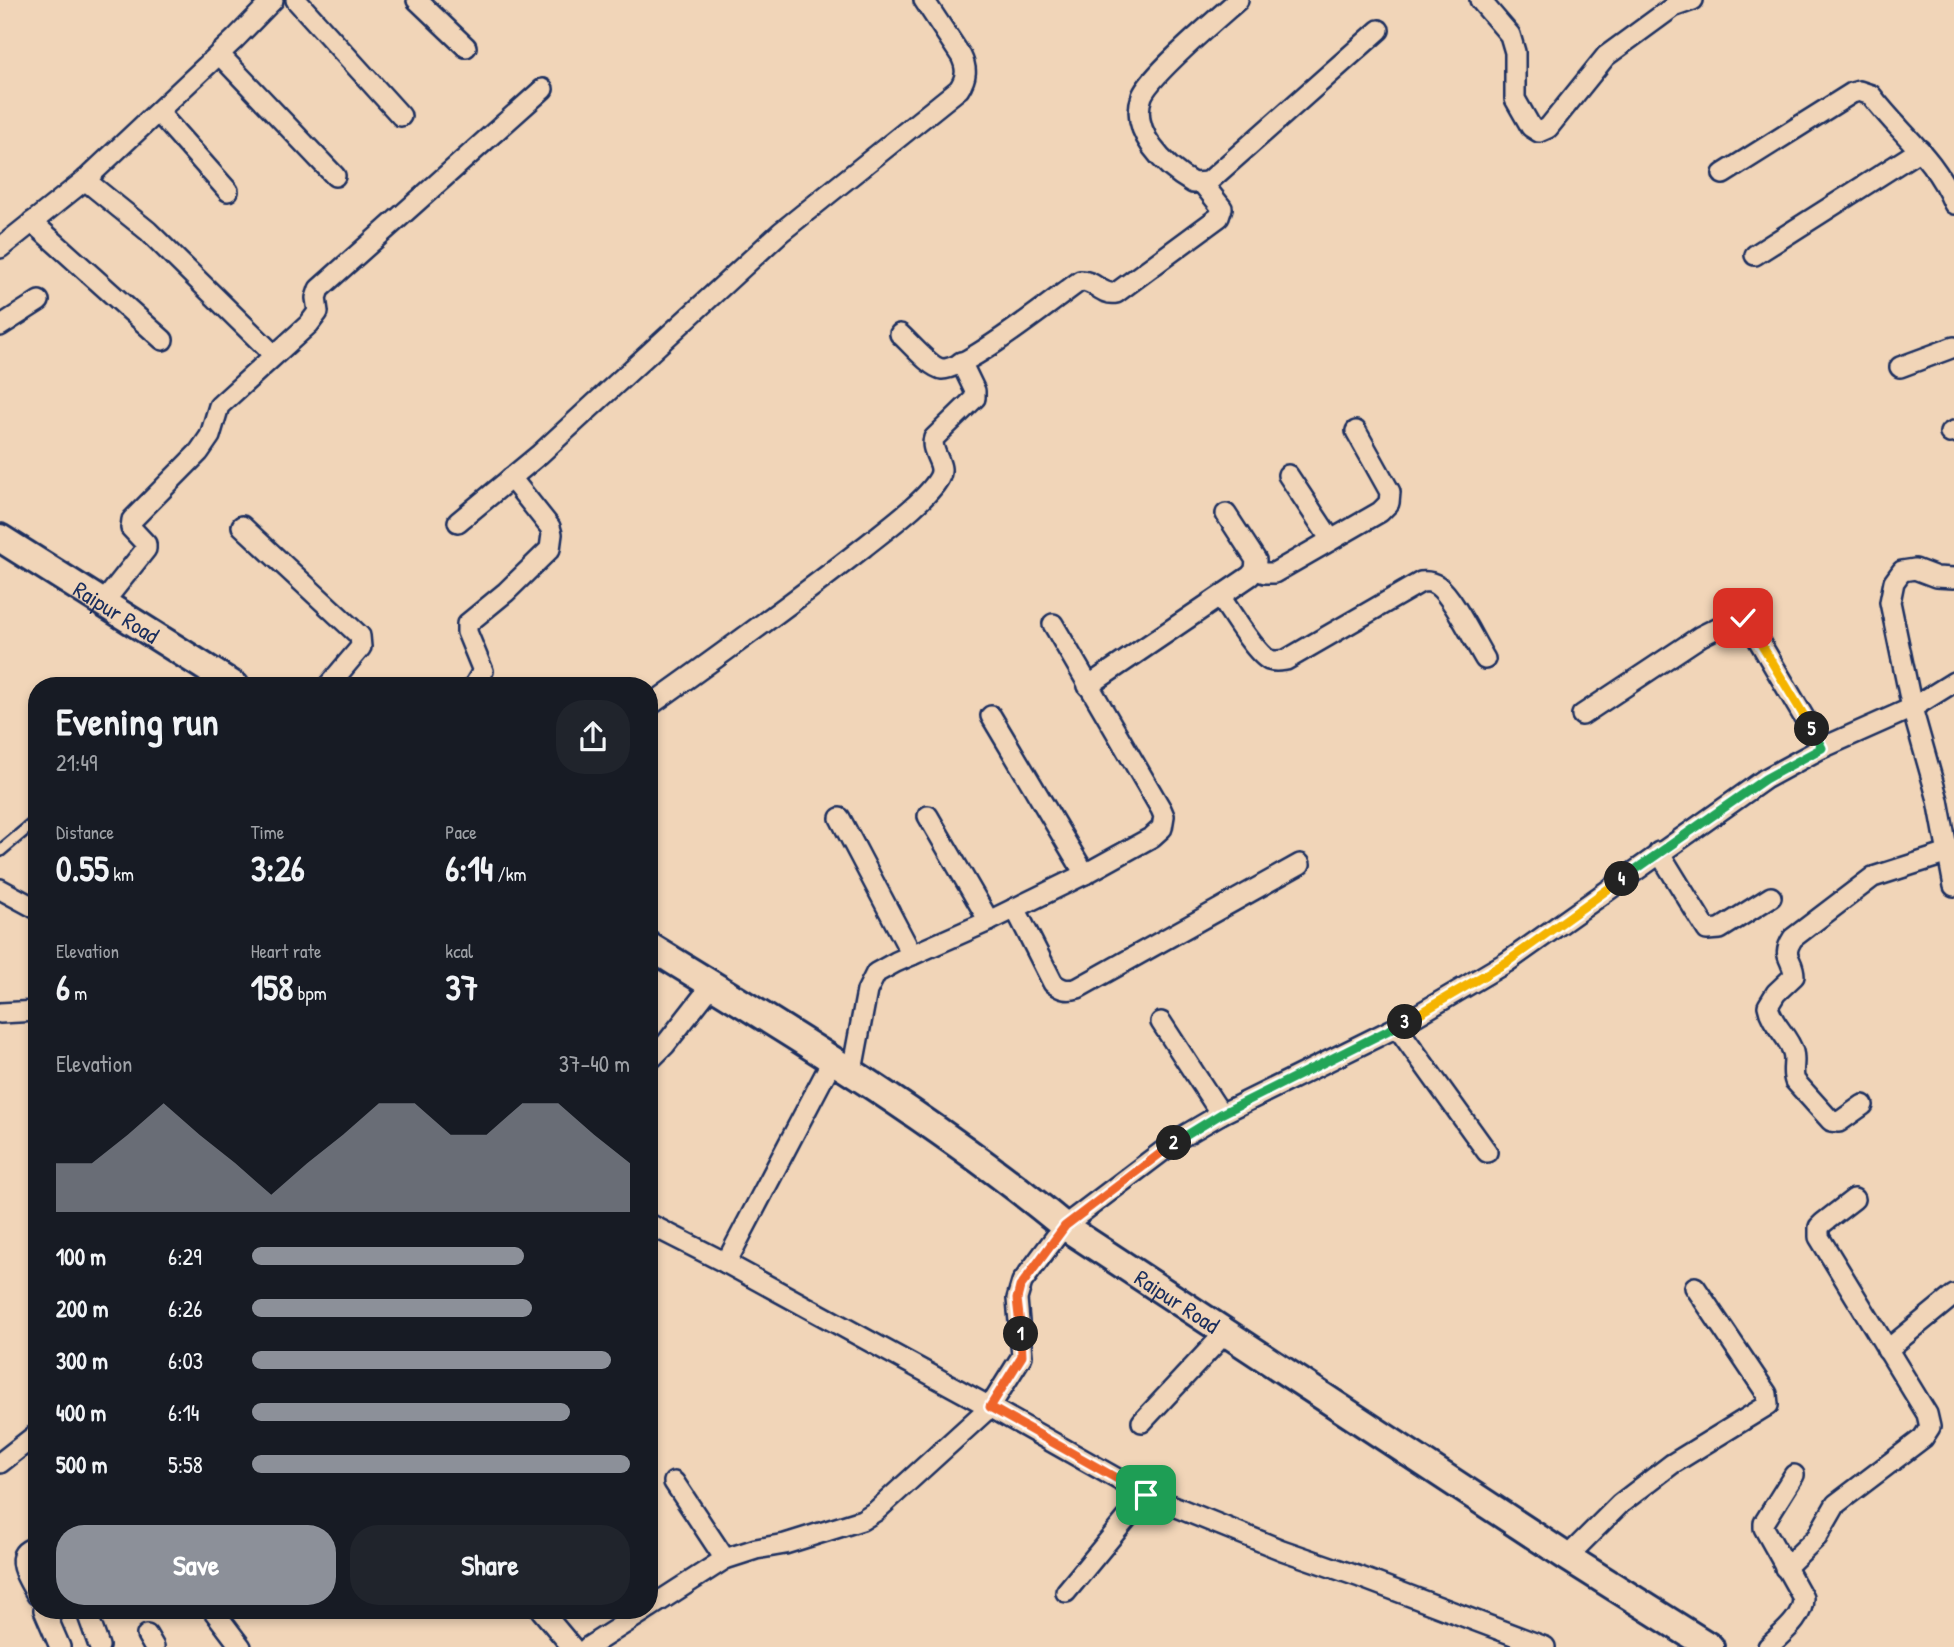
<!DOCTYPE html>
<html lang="en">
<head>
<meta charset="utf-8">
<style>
	:root { --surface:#171b24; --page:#20242c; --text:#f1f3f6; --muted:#9ea1a6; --accent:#8c9099 }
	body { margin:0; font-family:"Patrick Hand",sans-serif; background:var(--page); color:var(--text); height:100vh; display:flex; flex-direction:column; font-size:26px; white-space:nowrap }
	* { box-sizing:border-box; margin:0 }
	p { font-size:23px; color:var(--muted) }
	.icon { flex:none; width:38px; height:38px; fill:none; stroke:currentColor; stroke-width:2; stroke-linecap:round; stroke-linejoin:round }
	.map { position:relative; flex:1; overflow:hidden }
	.drawer { position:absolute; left:28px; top:677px; width:630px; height:942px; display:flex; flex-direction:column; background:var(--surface); border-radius:28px; box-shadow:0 4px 10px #0003 }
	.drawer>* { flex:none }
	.pin { position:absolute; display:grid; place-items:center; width:60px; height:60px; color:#fff; margin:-30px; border-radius:14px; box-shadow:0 4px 10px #0006 }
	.km { position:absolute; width:35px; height:35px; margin:-18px; border-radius:50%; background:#222; color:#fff; font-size:19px; line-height:35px; text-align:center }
	.round { display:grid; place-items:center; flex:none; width:74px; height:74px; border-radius:28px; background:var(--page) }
	.summary { display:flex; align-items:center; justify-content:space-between; height:119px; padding:0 28px }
	h1 { font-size:38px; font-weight:700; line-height:52px }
	.stats { display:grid; grid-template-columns:repeat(3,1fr); gap:10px; height:119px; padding:7px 28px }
	.stats div { display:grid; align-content:center }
	.stats b { font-size:35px; font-weight:700 }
	.stats small { font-size:19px; font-weight:400 }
	.stats p { font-size:19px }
	.chart { height:196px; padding:14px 28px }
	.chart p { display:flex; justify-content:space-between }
	.chart svg { width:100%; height:126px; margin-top:7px; fill:var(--accent); opacity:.7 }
	.button { display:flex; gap:14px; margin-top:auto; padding:14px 28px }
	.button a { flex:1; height:80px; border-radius:28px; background:var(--accent); color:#fff; font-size:28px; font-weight:700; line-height:80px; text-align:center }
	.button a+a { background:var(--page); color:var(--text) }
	ul { padding:0 28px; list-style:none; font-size:23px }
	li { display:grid; grid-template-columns:112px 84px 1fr; align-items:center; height:52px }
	li i { height:18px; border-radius:9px; background:var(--accent) }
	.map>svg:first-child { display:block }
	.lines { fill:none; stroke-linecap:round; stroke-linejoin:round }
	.lane-casing { stroke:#1b2f5e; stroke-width:15 }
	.street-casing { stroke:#1b2f5e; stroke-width:24 }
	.secondary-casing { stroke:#1b2f5e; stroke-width:32 }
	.lane { stroke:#f1d5b8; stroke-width:10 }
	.street { stroke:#f1d5b8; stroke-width:19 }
	.secondary { stroke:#f1d5b8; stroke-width:26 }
	.split-1-casing { stroke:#fff; stroke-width:14 }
	.split-2-casing { stroke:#fff; stroke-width:14 }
	.split-3-casing { stroke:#fff; stroke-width:14 }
	.split-4-casing { stroke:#fff; stroke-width:14 }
	.split-5-casing { stroke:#fff; stroke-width:14 }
	.split-6-casing { stroke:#fff; stroke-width:14 }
	.split-1 { stroke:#f0652b; stroke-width:9 }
	.split-2 { stroke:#f0652b; stroke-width:9 }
	.split-3 { stroke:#22a559; stroke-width:9 }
	.split-4 { stroke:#f5b400; stroke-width:9 }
	.split-5 { stroke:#22a559; stroke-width:9 }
	.split-6 { stroke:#f5b400; stroke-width:9 }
	.labels { text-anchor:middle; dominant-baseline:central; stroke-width:5; stroke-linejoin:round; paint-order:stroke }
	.street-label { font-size:23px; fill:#1b2f5e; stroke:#f1d5b8 }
</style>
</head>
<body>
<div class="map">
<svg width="1954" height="1647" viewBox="0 0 1954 1647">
	<rect width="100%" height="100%" fill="#f1d5b8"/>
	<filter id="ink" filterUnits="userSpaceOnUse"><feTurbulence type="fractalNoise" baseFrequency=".0143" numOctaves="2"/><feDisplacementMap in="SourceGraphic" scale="14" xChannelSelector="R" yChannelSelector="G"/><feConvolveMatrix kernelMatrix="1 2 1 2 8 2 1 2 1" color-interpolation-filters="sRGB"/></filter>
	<g filter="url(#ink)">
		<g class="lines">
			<g class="lane-casing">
				<path id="lane" d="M0 851 37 820"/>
			</g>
			<g class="street-casing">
				<g id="street">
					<path d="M296 0 401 116"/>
					<path d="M417 0 466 47"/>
					<path d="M1238 0C1218 18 1151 74 1142 96 1129 132 1165 167 1193 183L1208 182 1379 30"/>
					<path d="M1480 0 1510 35 1515 52V99L1531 127 1539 132 1548 128 1606 56 1673 7 1693 0"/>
					<path d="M219 54 335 176"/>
					<path d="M158 112 228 191"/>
					<path d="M1723 174 1852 93 1859 91 1871 95C1901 135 1934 156 1954 204"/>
					<path d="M85 180 148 231 274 355"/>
					<path d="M32 222 163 340"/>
					<path d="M0 248 85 180 235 39 273 0"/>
					<path d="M1755 255 1920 150"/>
					<path d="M0 326 39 301"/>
					<path d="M900 334C909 342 931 368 942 369 966 370 1056 298 1080 281 1095 280 1102 296 1116 293L1219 217 1222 208 1203 184"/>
					<path d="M1900 367 1954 347"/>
					<path d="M1950 433 1954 431"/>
					<path d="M1288 475 1331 540"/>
					<path d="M458 522 540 454 781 232 959 89C967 77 967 68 961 56L924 0"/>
					<path d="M242 526 360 636 361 647 328 686"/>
					<path d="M1255 570 1265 573H1274L1380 512 1389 503 1390 492 1356 431"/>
					<path d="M1954 578 1936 577 1915 569 1902 571 1894 582 1890 602 1912 708 1938 800 1954 886"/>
					<path d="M1221 598C1230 611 1256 654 1269 660 1275 662 1280 661 1286 660L1421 582C1428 581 1432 582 1438 586 1453 597 1474 641 1485 659"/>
					<path d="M103 603 146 549V544L131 528 132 520 199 452 210 436 219 406 309 324 318 312 316 298 319 289 543 89"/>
					<path d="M474 686 483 671 467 632V624L506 592 550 549 552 534 550 527 511 478"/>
					<path d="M1088 686 1250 576 1255 570 1256 560 1226 514"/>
					<path d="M649 706C722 654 794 602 864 547 885 530 927 500 939 478 947 464 929 452 934 438L975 398V391L961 362"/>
					<path d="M1582 715 1701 636 1739 617 1749 624 1822 748"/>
					<path d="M991 716 1085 874"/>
					<path d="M928 816 989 921"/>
					<path d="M840 818 912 955"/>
					<path d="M1659 852 1707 930 1720 929 1771 897"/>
					<path d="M0 889 37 909"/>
					<path d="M1015 908 1053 983C1062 990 1068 991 1078 988L1300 864"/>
					<path d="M0 1013 37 1011"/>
					<path d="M1161 1022 1221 1114"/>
					<path d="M1397 1027 1487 1152"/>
					<path d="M649 1061 665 1045 712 985"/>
					<path d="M852 1071 867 991 876 973 896 962 989 921 1085 874 1152 837 1162 828 1164 816 1161 809 1053 624"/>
					<path d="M1863 1105 1839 1122 1831 1121 1795 1081C1791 1071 1796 1062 1793 1052 1788 1035 1771 1024 1768 1006L1776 993 1794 976C1794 958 1780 958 1793 938L1873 877 1948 853"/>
					<path d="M649 1224 726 1263 990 1407 1146 1495 1282 1550 1360 1577 1545 1647"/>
					<path d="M726 1263 833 1059"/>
					<path d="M1887 1350 1954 1295"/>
					<path d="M1142 1422 1226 1332"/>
					<path d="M0 1463 37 1434"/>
					<path d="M674 1482 725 1559"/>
					<path d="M37 1546C32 1548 24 1551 23 1556 19 1567 32 1586 37 1595"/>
					<path d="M1567 1557 1620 1504 1672 1464 1768 1405 1767 1394 1695 1287"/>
					<path d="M1785 1568 1817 1537 1836 1504 1923 1438 1930 1427 1927 1414 1819 1237V1227L1823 1223 1854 1199"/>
					<path d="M1066 1592 1146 1495"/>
					<path d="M649 1608 725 1559 756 1549 785 1544 862 1520 876 1511 990 1407 1022 1356 1017 1299 1022 1282 1064 1226 1180 1138 1221 1114 1397 1027 1507 962 1765 779 1822 748 1912 708 1954 682"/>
					<path d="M44 1610 60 1647"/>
					<path d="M86 1610 99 1646"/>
					<path d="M213 1610 241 1647"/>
					<path d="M541 1610 572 1647"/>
					<path d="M147 1635 154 1647"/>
					<path d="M588 1647 646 1610"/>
					<path d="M1768 1647C1782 1633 1803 1619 1803 1598L1764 1528V1523L1794 1475"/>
				</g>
			</g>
			<g class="secondary-casing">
				<g id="secondary">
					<path id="s1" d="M0 538 235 686"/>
					<path id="s2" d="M649 946C791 1033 936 1120 1064 1226L1567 1557 1710 1647"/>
				</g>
			</g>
			<use href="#lane" class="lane"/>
			<use href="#street" class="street"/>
			<use href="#secondary" class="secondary"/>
		</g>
	</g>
	<g class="lines" filter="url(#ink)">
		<g class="split-1-casing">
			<path id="split-1" d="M1021 1334 1022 1356 990 1407 1146 1495"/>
		</g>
		<g class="split-2-casing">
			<path id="split-2" d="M1021 1334 1017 1299 1020 1287 1065 1226 1174 1143"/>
		</g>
		<g class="split-3-casing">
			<path id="split-3" d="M1174 1143 1221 1114 1405 1022"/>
		</g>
		<g class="split-4-casing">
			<path id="split-4" d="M1405 1022 1507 962 1622 879"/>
		</g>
		<g class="split-5-casing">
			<path id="split-5" d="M1622 879 1765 779 1822 748 1812 729"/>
		</g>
		<g class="split-6-casing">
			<path id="split-6" d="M1743 618 1749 624 1812 729"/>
		</g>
		<use href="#split-1" class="split-1"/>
		<use href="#split-2" class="split-2"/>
		<use href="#split-3" class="split-3"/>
		<use href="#split-4" class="split-4"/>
		<use href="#split-5" class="split-5"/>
		<use href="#split-6" class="split-6"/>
	</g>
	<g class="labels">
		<g class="street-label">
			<text stroke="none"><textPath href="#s1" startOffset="138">Raipur Road</textPath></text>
			<text stroke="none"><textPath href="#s2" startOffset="637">Raipur Road</textPath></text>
		</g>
	</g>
</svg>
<div class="pin" style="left:1146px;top:1495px;background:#1e9e55"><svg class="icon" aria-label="arrive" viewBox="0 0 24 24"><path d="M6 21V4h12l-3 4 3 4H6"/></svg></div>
<div class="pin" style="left:1743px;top:618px;background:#d93025"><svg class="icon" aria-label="check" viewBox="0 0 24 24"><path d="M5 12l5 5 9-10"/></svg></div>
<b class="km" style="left:1021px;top:1334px">1</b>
<b class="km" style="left:1174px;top:1143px">2</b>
<b class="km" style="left:1405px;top:1022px">3</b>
<b class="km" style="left:1622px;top:879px">4</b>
<b class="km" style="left:1812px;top:729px">5</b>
<section class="drawer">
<div class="summary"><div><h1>Evening run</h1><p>21:49</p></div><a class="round"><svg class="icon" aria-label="share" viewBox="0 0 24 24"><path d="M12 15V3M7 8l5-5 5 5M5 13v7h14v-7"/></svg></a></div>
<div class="stats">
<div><p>Distance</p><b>0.55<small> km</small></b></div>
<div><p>Time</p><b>3:26</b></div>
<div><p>Pace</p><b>6:14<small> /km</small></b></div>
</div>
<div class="stats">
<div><p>Elevation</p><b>6<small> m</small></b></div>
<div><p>Heart rate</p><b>158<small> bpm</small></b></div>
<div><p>kcal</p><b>37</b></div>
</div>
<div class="chart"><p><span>Elevation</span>37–40 m</p>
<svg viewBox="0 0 160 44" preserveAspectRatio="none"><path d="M0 44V27L10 27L20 17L30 6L40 17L50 27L60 38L70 27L80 17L90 6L100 6L110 17L120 17L130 6L140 6L150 17L160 27V44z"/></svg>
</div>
<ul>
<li><b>100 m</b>6:29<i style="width:72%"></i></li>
<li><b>200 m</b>6:26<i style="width:74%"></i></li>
<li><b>300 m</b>6:03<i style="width:95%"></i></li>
<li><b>400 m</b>6:14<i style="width:84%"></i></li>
<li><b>500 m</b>5:58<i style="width:100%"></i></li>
</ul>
<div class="button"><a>Save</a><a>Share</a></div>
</section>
</div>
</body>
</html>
